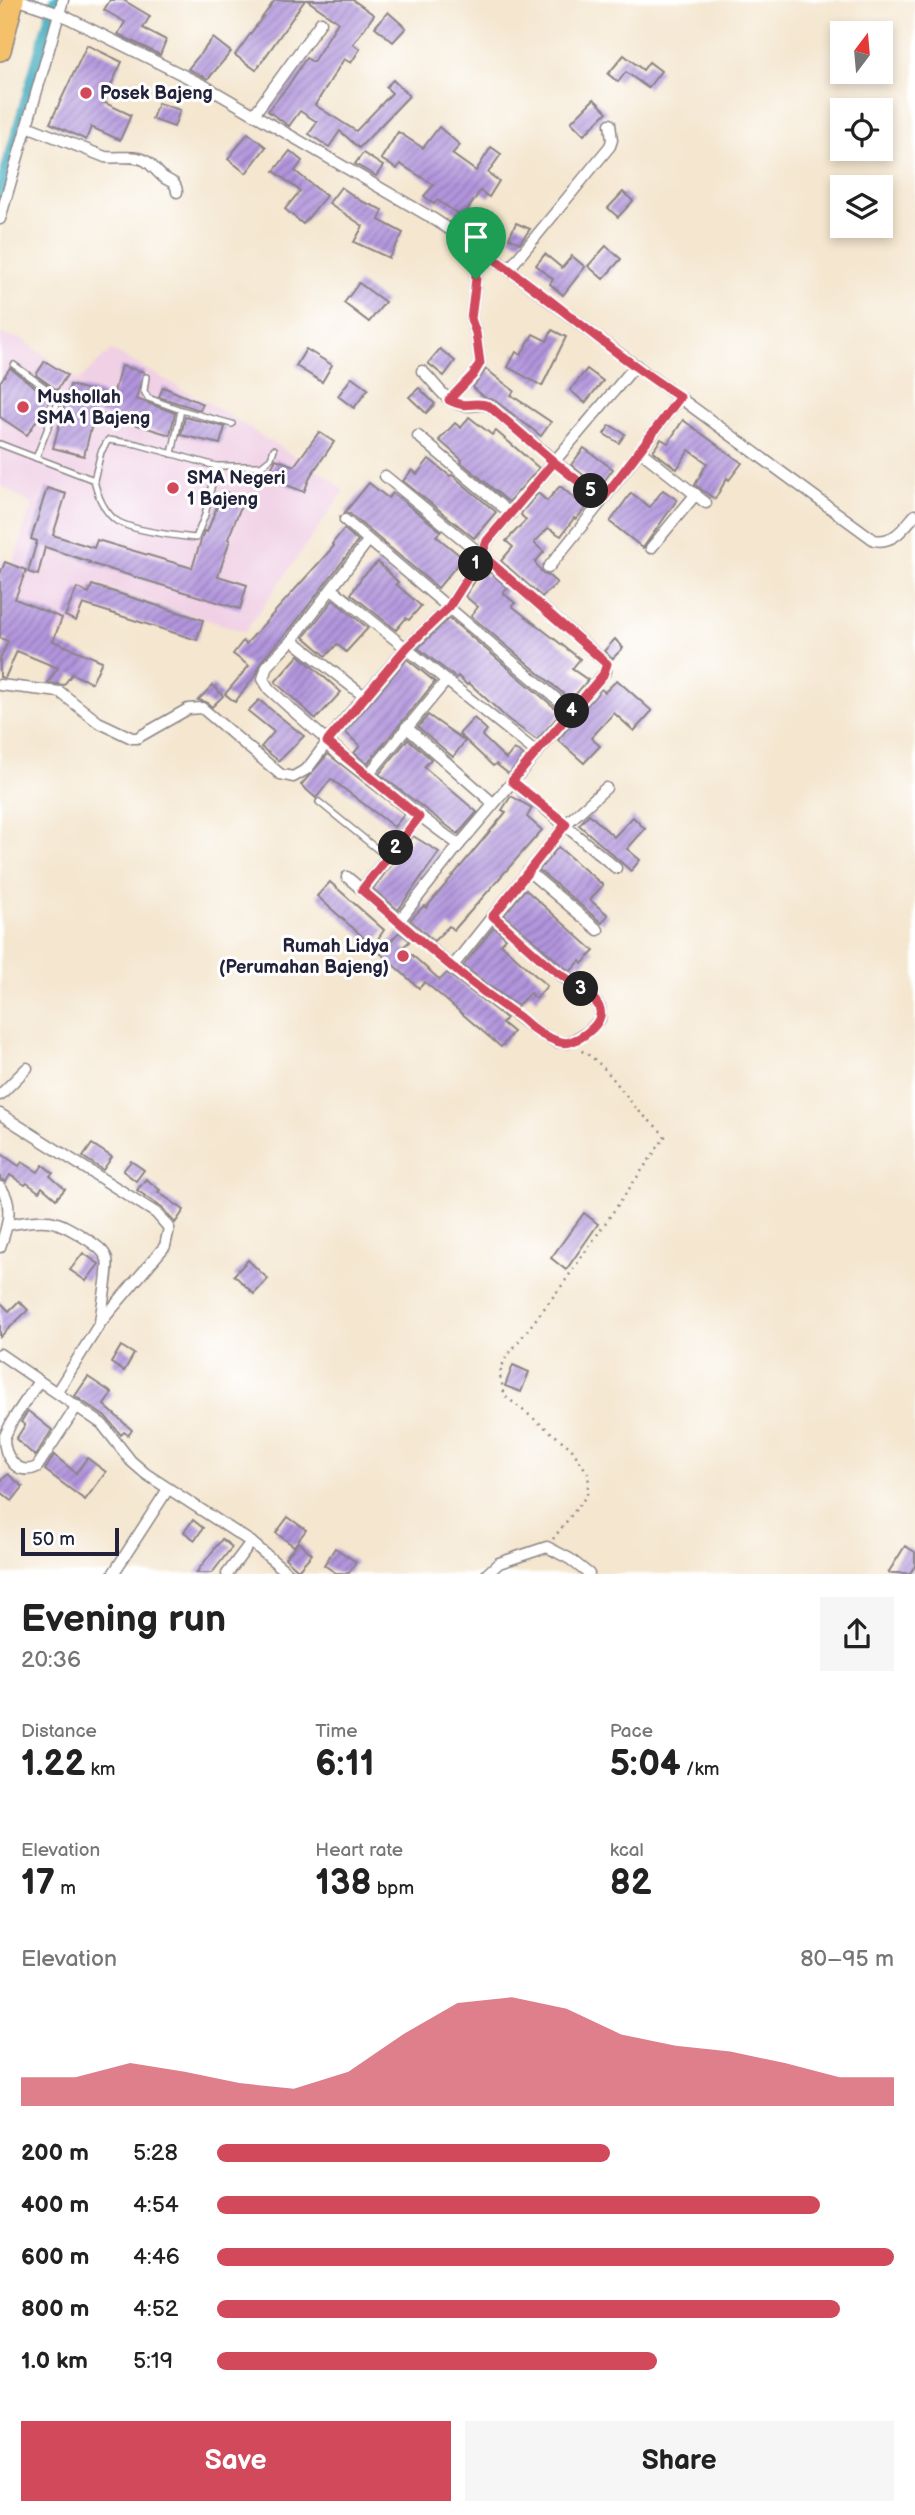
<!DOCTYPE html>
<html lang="en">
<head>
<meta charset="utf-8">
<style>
	:root { --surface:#fff; --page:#f6f6f6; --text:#222; --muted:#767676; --accent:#d1495b }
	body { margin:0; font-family:"Balsamiq Sans",sans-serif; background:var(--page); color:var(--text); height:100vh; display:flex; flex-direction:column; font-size:26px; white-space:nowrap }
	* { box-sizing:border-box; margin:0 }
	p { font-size:23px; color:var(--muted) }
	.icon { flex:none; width:38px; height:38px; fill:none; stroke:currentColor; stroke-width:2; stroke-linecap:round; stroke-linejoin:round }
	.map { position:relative; height:1574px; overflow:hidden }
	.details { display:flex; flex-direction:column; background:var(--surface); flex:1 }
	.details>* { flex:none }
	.needle { width:46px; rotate:16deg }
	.fabs { position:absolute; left:830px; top:21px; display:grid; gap:14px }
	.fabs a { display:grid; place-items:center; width:63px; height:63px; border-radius:0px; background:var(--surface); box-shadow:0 4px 10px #0003; font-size:35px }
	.scale { position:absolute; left:21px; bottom:18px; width:98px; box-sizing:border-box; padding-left:7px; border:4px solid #22223b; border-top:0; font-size:19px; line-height:24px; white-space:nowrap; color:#22223b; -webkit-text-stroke:5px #fff; paint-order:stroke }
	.pin { position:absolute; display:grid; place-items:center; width:60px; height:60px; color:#fff; margin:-72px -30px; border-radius:50% 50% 50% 0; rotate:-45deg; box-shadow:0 0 7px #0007 }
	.pin .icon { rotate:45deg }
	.km { position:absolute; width:35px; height:35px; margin:-18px; border-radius:50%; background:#222; color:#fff; font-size:19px; line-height:35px; text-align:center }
	.round { display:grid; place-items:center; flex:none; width:74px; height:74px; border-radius:0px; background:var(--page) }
	.headline { display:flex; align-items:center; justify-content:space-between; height:119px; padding:0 21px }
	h1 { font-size:38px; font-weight:700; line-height:52px }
	.stats { display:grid; grid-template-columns:repeat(3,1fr); gap:10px; height:119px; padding:7px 21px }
	.stats div { display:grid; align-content:center }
	.stats b { font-size:35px; font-weight:700 }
	.stats small { font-size:19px; font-weight:400 }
	.stats p { font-size:19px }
	.chart { height:196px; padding:14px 21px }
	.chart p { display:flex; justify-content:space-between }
	.chart svg { width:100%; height:126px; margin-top:7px; fill:var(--accent); opacity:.7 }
	.primary-button { display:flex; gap:14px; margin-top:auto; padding:14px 21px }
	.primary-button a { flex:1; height:80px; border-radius:0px; background:var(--accent); color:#fff; font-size:28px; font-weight:700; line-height:80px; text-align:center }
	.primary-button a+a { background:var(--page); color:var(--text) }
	ul { padding:0 21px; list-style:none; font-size:23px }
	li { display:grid; grid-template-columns:112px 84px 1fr; align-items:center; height:52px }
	li i { height:18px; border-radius:9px; background:var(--accent) }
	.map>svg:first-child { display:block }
	.built { fill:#f0d0e5 }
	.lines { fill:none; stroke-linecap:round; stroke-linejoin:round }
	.canal { stroke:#3ca9bb; stroke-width:14 }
	.building { fill:url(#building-hatch) }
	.lane-casing { stroke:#8b8485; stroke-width:8 }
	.street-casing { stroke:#8b8485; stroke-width:13 }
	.highway-casing { stroke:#8b8485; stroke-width:24 }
	.path { stroke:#8b8485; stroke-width:2.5; stroke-dasharray:2 5; stroke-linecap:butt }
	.lane { stroke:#fff; stroke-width:5 }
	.street { stroke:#fff; stroke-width:10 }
	.highway { stroke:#f4c16a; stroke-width:21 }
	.route-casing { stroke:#fff; stroke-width:14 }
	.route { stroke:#d1495b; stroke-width:9 }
	.poi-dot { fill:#d1495b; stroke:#fff; stroke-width:2.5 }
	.labels { text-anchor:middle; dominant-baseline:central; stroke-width:6; stroke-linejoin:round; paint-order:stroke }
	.poi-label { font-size:18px; font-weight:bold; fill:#22223b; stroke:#fff; text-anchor:start }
</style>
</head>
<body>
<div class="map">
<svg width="915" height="1574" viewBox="0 0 915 1574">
	<defs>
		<pattern id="building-hatch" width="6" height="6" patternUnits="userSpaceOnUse" patternTransform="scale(1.75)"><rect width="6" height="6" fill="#b295dd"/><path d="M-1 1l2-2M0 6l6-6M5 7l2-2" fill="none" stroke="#9079b4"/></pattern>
	</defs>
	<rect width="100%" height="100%" fill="#fff"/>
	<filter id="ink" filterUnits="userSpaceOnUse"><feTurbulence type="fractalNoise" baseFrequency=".0143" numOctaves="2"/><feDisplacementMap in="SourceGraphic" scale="14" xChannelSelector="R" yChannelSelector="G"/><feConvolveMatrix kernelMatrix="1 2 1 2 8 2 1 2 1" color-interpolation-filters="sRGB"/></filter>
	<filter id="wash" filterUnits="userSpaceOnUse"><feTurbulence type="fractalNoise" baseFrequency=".00686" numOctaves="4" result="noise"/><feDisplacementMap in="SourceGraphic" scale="28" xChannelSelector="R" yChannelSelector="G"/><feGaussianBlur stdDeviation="1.57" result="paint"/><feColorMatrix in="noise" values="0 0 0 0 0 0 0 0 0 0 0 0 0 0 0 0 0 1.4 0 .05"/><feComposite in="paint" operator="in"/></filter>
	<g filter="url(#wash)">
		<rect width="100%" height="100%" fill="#f4e6cf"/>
		<path class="built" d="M0 334 22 339 79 381 111 350 217 408 333 480 344 491 245 632 94 583 80 628 66 625 64 636 15 619 5 644 0 642V559L13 564 32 505 0 485Z"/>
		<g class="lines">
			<path class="canal" d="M0 197 56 0"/>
		</g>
		<g id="blocks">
			<g class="building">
				<path d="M110 0H123L150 16 143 28 166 40 160 55 118 34 125 22 104 10Z"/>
				<path d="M275 0H305L256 70 235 55Z"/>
				<path d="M307 0H353L374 15 353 44 360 49 351 63 344 59 315 105 356 131 392 93 386 87 393 80 409 96 359 148 340 131 329 147 309 134 317 122 300 111 289 126 268 111 288 86 306 58 313 62 338 22Z"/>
				<path d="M388 12 406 28 393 42 375 27Z"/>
				<path d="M213 38 231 52 208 79 188 69Z"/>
				<path d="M87 45 122 62 103 102 131 115 120 140 91 127 86 140 50 123Z"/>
				<path d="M624 55 643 70 649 62 661 71 648 88 626 72 618 82 608 74Z"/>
				<path d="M594 99 607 112 584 135 571 122Z"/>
				<path d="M158 103 180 110 174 127 152 119Z"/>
				<path d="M439 127 460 145 452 154 476 171 491 147 501 154 488 173 499 181 489 197 480 191 463 217 437 200 434 204 424 196 434 185 400 164 397 169 381 159 398 132 423 148Z"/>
				<path d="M248 133 266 147 246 173 228 159Z"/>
				<path d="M290 151 302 161 295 171 326 196 303 224 285 209 300 191 274 171Z"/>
				<path d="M363 153 383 166 376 176 355 164Z"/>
				<path d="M341 187 361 201 383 210 379 220 403 233 389 258 354 242 363 226 329 203Z"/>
				<path d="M623 192 633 201 618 217 608 208Z"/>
				<path d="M516 223 530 229 520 243 509 238Z"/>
				<path d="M606 246 621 259 603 279 588 266Z"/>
				<path d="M545 254 562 268 572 256 585 267 563 295 550 284 553 279 536 265Z"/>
				<path d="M359 283 385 302 369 322 344 303Z"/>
				<path d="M552 330 566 337 542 386 508 367 516 352 521 355 533 334 547 341Z"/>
				<path d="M306 349 332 365 322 382 296 366Z"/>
				<path d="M440 349 455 361 444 376 428 363Z"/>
				<path d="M45 361 67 375 57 390 36 375Z"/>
				<path d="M121 366 144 372 136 399 175 413 170 435 95 412 84 456 53 448 70 385 111 396 112 392H114Z"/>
				<path d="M10 368 51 399 27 435 0 417V382Z"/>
				<path d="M486 369 514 391 511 395 551 422 541 436 494 400 484 397 473 387Z"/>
				<path d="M587 369 603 381 585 403 570 390Z"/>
				<path d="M352 377 368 389 354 408 338 396Z"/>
				<path d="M163 387 203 404 200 410 159 397Z"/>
				<path d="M419 388 435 404 426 413 409 397Z"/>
				<path d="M185 417 225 427 220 444 181 435Z"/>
				<path d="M469 417 492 435 496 431 539 468 509 502 461 462 462 460 439 440 455 423 461 428Z"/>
				<path d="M683 420 742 463 729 480 727 478 715 499 695 485 707 463 689 450 677 469 653 451 661 439 668 443Z"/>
				<path d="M610 425 625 434 619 443 604 434Z"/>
				<path d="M319 432 334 442 311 475 304 492 267 477 276 459 294 466Z"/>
				<path d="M584 448 613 469 599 488 571 465Z"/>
				<path d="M429 459 450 476 452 475 496 512 474 538 403 481 412 470 417 474Z"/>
				<path d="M369 483 388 498 393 493 441 531 436 536 463 558 438 588 350 514 345 512Z"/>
				<path d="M560 486 586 508 576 519 574 518 561 536 548 528 534 543 544 552 535 562 543 574 549 576 557 583 542 597 501 561 513 547 506 541 526 520 521 515 522 512 538 493 547 501Z"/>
				<path d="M47 488 66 494 53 535 94 548 97 540 192 568 204 531 207 532 223 491 244 499 228 539 230 540 218 576 247 585 240 609 89 563 90 562 45 547 38 575 28 572 37 541 31 539Z"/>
				<path d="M663 490 677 500 643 548 610 522 631 493 650 507Z"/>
				<path d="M344 529 358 541 291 628 261 661 257 673 235 702 225 694 249 666 233 654 243 641 246 644 334 546 332 544Z"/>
				<path d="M5 562 26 570 15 599 62 618 53 641 102 661 92 683 72 674 64 685 49 683 48 682 58 668 17 651 5 678 0 677V659L8 641 0 638V574Z"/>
				<path d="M378 562 398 582 396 584 421 606 409 620 406 618 396 630 351 594 362 577Z"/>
				<path d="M481 572 486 576 490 572 508 588 503 593 515 603 512 606 580 659 572 669 588 680 571 700 471 616 478 607 465 596Z"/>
				<path d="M92 585 203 620 197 640 83 604 76 621 65 616 77 588 89 593Z"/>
				<path d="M333 600 368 628 346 652 337 644 326 656 304 637Z"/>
				<path d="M449 618 561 713 537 740 509 720 469 683 467 685 458 676 456 678 418 648Z"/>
				<path d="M615 639 623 648 612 659 604 651Z"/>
				<path d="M299 655 341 692 316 719 275 682Z"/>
				<path d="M407 659 435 682 367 764 354 753 360 746 345 732Z"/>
				<path d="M617 680 652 711 634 731 614 713 591 738 600 746 584 763 558 740 601 689 605 692Z"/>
				<path d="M213 685 223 696 212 707 206 702 198 700Z"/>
				<path d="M259 700 304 736 279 761 261 747 274 732 248 711Z"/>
				<path d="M428 715 465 741 453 757 418 727Z"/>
				<path d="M474 718 487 730 482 736 506 759 514 749 524 756 509 774 496 764 493 766 459 734Z"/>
				<path d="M408 739 431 759 424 767 477 812 458 834 379 774Z"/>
				<path d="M328 754 405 814 394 827 331 779 316 798 301 785Z"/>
				<path d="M511 796 532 808 527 817 542 830 454 930 449 926 434 941 410 920 424 906 426 908 506 812 502 810Z"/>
				<path d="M589 814 614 837 633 817 645 829 627 849 640 860 631 871 579 825Z"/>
				<path d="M413 836 439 852 398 910 373 889Z"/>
				<path d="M558 847 603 885 590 900 608 915 602 923 539 870Z"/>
				<path d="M330 882 384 930 373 946 317 896Z"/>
				<path d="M525 889 594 951 582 964 580 961 570 972 504 915Z"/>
				<path d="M494 927 506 938 501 944 547 986 536 999 530 993 517 1006 463 966Z"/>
				<path d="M399 932 410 941 403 947 440 980 447 973 506 1018 502 1023 513 1032 501 1047 425 982 419 988 380 953Z"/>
				<path d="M92 1144 112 1157 103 1170 83 1157Z"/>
				<path d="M0 1153 19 1166 22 1162 38 1172 43 1165 53 1173 50 1176 65 1189 56 1199 42 1187 39 1192 27 1183 25 1185 10 1175 6 1182 0 1179Z"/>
				<path d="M131 1161 144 1170 136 1181 123 1171Z"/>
				<path d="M146 1179 160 1190 158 1192 184 1210 175 1223 162 1208 137 1190Z"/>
				<path d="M584 1213 598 1224 566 1270 551 1258Z"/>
				<path d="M83 1253 99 1264 86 1281 70 1270Z"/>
				<path d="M248 1260 268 1279 254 1294 234 1275Z"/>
				<path d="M19 1301 28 1310 0 1337V1302L9 1311Z"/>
				<path d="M121 1346 134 1354 124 1371 111 1363Z"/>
				<path d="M513 1365 529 1372 521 1392 505 1386Z"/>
				<path d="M88 1377 112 1393 104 1405 132 1430 128 1435 124 1432 121 1435 107 1418 75 1396Z"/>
				<path d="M28 1411 52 1430 35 1456 16 1439 25 1425 21 1422Z"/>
				<path d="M54 1455 76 1473 87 1458 106 1472 85 1500 45 1470Z"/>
				<path d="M8 1474 23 1487 12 1501 0 1491V1482Z"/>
				<path d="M288 1517 306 1530 294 1546 276 1533Z"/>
				<path d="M193 1520 203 1528 195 1540 184 1532Z"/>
				<path d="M222 1539 232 1547 212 1573H196Z"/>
				<path d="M299 1542 312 1554 298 1570 285 1558Z"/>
				<path d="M905 1546 915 1552V1566L910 1573H888Z"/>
				<path d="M335 1548 356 1562 349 1573H336L324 1565Z"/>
			</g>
		</g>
	</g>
	<g filter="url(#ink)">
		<use href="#blocks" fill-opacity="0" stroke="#8b8485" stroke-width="2"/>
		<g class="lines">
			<g class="lane-casing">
				<g id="lane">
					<path d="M14 365 58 397V402L36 458"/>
					<path d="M146 377 144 391 148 398 181 410 172 454"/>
					<path d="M181 410 232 424"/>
					<path d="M0 444 94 480C97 494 103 509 114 519 128 531 177 536 196 538L205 515 216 466 137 444 108 440 101 452 94 480"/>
					<path d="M216 466H261L271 458 274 449"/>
					<path d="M319 802 388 858"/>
				</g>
			</g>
			<g class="street-casing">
				<g id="street">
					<path d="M19 0 60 14 207 87 432 218 498 261 594 335 874 540C893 544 903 529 915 515"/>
					<path d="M255 113 321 22"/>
					<path d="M27 126 105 157C118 159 134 154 146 161 152 165 157 172 163 177 171 183 176 181 177 192"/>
					<path d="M0 219 63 0"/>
					<path d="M509 269 610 146 612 140 610 124"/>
					<path d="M422 371C435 382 443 400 461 405 471 408 479 402 489 406L602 501 680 397"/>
					<path d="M449 400 473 375 480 363 476 333 471 319 476 279 474 245"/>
					<path d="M418 436 511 514"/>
					<path d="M640 451 706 503"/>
					<path d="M345 520 571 711"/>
					<path d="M651 548 696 494"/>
					<path d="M548 568 602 501"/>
					<path d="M332 589 536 752"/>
					<path d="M292 640 267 666 263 679 269 689C330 745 393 797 459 845L606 671 605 662 482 555 385 476"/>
					<path d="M0 685 60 692 98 722 132 738H137L188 709 202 708 280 774 293 777 307 769 344 720 407 647 449 607 482 555 487 541 636 365"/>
					<path d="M364 696 292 640 368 541"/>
					<path d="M406 727 493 803"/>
					<path d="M368 775 446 681"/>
					<path d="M512 781 616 868"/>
					<path d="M528 871 598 930"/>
					<path d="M347 877 399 921 459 845"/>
					<path d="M362 890 419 816"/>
					<path d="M399 921 452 967 538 1032 557 1042 568 1043 588 1032 600 1019V1008L597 1003 552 968 493 916"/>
					<path d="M452 967 566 824 606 788"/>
					<path d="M0 1095 27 1068"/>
					<path d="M0 1114 156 1213 169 1228 165 1246 100 1323 57 1392"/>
					<path d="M0 1187C15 1204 7 1228 0 1247"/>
					<path d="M8 1225C48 1218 53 1217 88 1240 95 1245 104 1250 107 1259 110 1268 101 1310 100 1323"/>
					<path d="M0 1354 102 1424 131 1461 146 1474 251 1542 289 1574"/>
					<path d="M39 1381 12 1421 4 1438C4 1456 17 1477 37 1467L77 1406"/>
					<path d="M113 1574 168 1489"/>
					<path d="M227 1574 251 1542"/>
					<path d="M487 1574 499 1563 547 1547 570 1559 589 1574"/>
				</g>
			</g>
			<g class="highway-casing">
				<path id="highway" d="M0 50 13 0"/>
			</g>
			<path class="path" d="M553 1539 587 1495 589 1475 571 1448 505 1396 500 1376 501 1369 505 1359 563 1284 665 1137C658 1126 646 1119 637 1109 618 1087 605 1062 578 1049"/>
			<use href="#lane" class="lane"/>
			<use href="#street" class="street"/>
			<use href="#highway" class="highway"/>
		</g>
	</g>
	<g class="lines" filter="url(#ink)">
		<g class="route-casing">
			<path id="route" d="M476 279 471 319 476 333 480 363 473 375 449 400C469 410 472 400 489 406L554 462 487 541 482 555 449 607 407 647 327 742 419 817 362 890C412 933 460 977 515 1014 525 1020 533 1031 545 1036 552 1039 562 1045 570 1042 583 1038 608 1021 598 1005 589 990 567 980 553 969 532 952 513 933 493 916L566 824 512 781 603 675 607 664 482 555 487 541 554 462 602 500 680 397C608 351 545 292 474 245L476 279"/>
		</g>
		<use href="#route" class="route"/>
	</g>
	<g class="poi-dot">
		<circle cx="86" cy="93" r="7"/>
		<circle cx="23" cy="407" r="7"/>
		<circle cx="173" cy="488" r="7"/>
		<circle cx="403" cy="956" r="7"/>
	</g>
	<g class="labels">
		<g class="poi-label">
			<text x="100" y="93">Posek Bajeng</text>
			<text x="37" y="397">Mushollah<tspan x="37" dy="21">SMA 1 Bajeng</tspan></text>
			<text x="187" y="478">SMA Negeri<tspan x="187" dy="21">1 Bajeng</tspan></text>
			<text x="389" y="946" text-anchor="end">Rumah Lidya<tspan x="389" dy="21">(Perumahan Bajeng)</tspan></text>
		</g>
	</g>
</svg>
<div class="fabs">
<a><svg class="needle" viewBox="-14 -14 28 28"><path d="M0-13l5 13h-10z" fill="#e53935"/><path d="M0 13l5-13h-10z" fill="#767676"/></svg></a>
<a><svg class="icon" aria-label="locate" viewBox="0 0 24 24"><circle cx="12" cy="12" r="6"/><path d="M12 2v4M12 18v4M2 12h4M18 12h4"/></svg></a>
<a><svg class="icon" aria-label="layers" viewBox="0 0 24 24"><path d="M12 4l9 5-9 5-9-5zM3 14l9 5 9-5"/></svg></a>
</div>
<div class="scale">50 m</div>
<div class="pin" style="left:476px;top:279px;background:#1e9e55"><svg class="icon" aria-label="arrive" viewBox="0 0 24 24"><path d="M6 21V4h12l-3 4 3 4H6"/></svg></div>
<b class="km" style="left:476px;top:564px">1</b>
<b class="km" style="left:396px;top:848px">2</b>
<b class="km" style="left:581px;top:989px">3</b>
<b class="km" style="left:572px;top:711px">4</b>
<b class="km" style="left:591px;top:491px">5</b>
</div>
<section class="details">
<div class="headline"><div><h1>Evening run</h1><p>20:36</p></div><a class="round"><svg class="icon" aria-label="share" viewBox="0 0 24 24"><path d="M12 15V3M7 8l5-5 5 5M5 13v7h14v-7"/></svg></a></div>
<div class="stats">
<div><p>Distance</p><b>1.22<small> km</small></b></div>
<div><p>Time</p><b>6:11</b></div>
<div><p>Pace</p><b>5:04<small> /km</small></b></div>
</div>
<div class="stats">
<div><p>Elevation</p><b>17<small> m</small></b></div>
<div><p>Heart rate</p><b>138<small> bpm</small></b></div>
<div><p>kcal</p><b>82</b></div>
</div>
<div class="chart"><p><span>Elevation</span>80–95 m</p>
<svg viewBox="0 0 160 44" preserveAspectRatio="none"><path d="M0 44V34L10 34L20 29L30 32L40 36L50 38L60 32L70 19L80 8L90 6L100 10L110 19L120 23L130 25L140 29L150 34L160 34V44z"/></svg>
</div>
<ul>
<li><b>200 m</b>5:28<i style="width:58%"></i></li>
<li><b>400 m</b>4:54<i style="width:89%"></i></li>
<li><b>600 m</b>4:46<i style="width:100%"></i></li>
<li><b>800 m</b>4:52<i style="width:92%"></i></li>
<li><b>1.0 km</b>5:19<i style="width:65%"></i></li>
</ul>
<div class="primary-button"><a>Save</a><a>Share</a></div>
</section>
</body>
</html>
